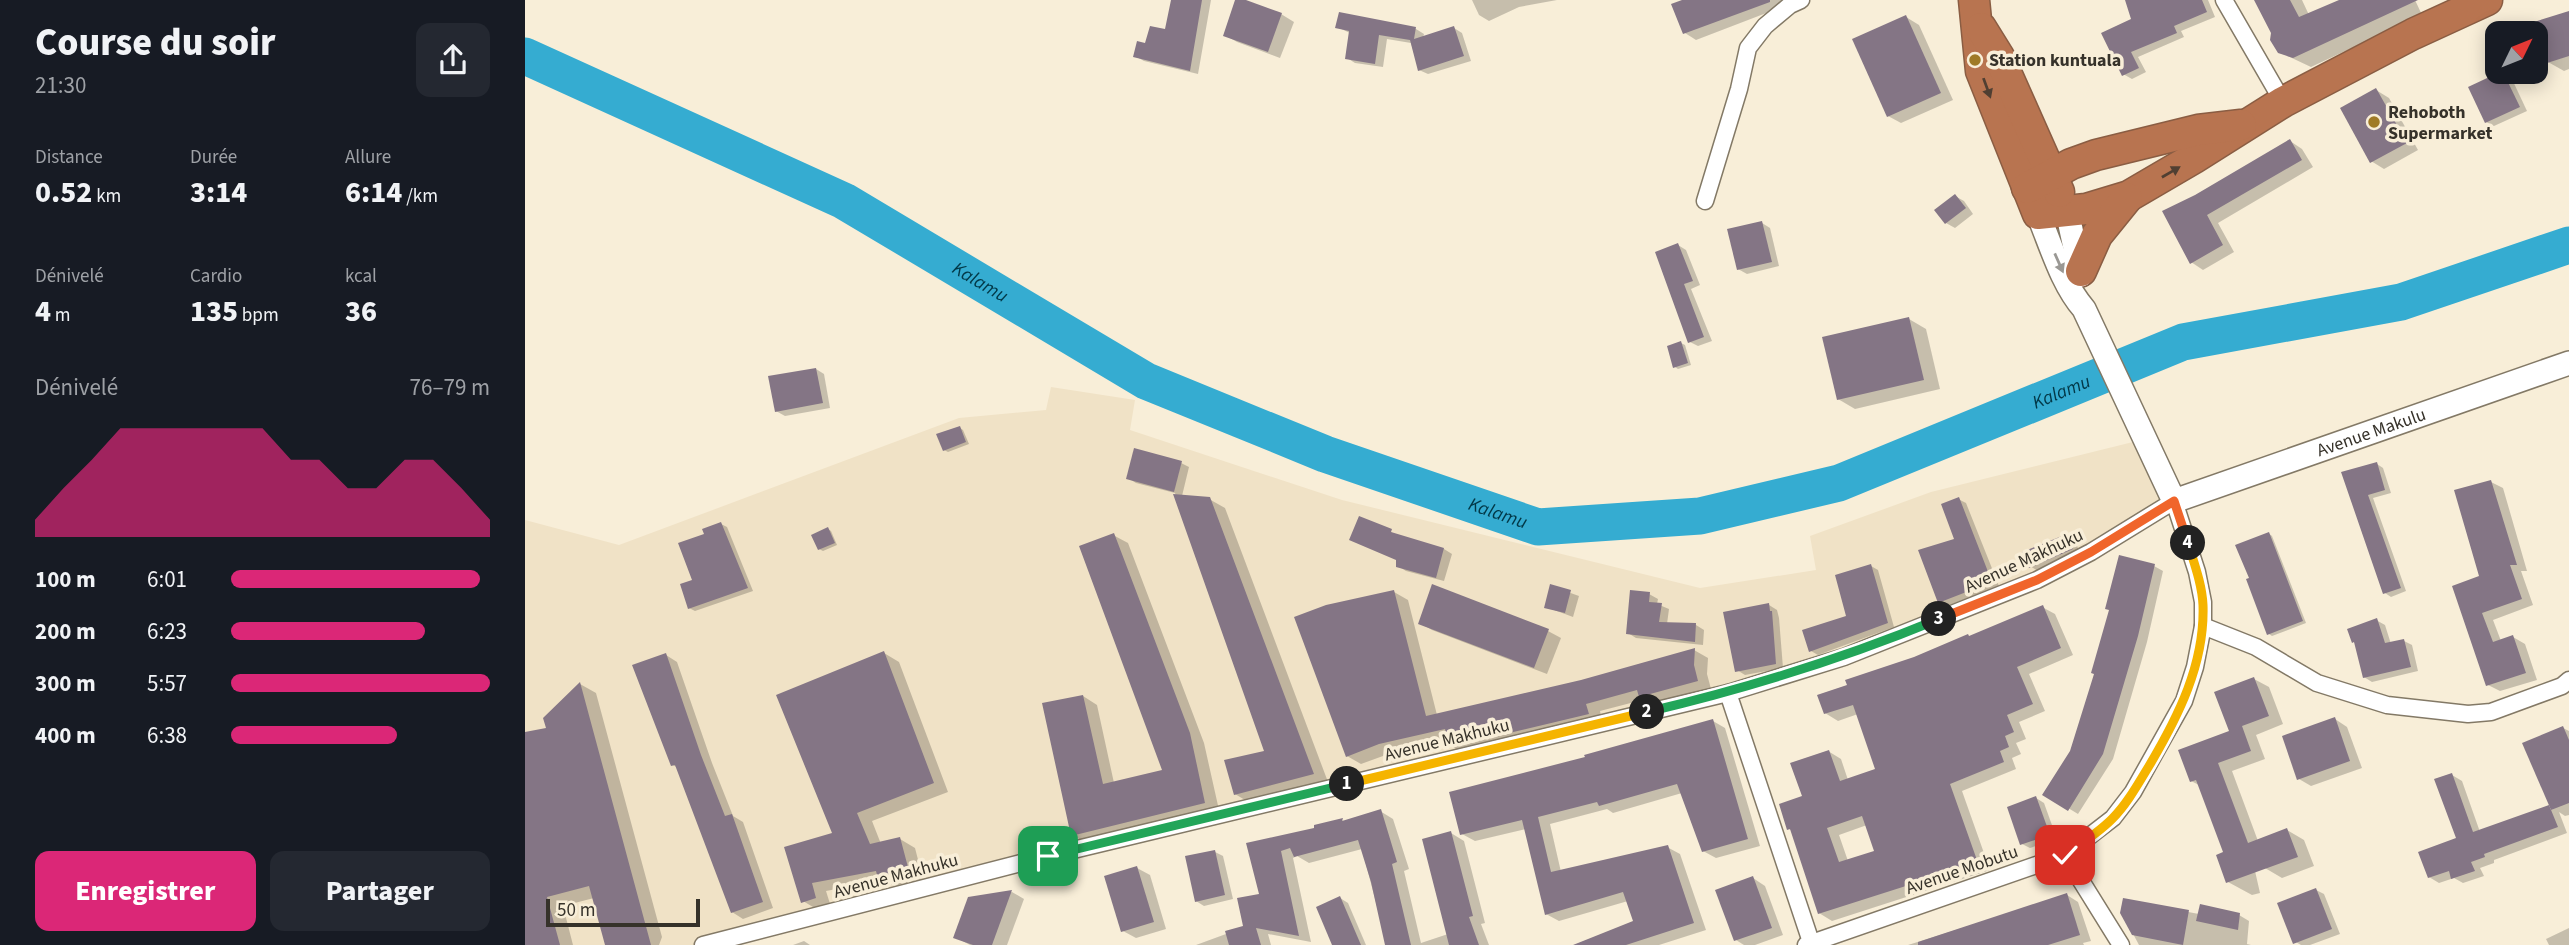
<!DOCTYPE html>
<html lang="fr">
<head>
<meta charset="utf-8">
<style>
	:root { --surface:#171b24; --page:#242831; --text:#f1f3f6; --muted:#9ea1a6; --accent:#db2777 }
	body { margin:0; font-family:"Source Sans 3",sans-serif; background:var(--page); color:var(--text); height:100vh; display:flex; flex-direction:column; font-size:26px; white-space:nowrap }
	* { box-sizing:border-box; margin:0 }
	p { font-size:23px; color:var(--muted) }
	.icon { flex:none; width:38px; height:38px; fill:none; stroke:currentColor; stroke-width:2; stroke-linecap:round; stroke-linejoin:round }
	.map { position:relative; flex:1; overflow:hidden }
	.panel { display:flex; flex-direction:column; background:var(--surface); width:525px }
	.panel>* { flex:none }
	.needle { width:46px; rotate:47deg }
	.buttons { position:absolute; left:1960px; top:21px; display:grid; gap:14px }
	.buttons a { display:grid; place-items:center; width:63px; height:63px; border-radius:14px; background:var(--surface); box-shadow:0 4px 18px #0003; font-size:35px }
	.scale { position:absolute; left:21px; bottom:18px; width:154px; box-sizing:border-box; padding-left:7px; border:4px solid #36322a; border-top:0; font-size:19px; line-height:24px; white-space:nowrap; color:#36322a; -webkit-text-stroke:5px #f8eed8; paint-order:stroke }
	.pin { position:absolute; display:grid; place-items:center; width:60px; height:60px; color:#fff; margin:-30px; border-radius:14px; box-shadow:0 4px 10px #0006 }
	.km { position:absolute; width:35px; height:35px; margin:-18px; border-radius:50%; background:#222; color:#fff; font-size:19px; line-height:35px; text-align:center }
	.round { display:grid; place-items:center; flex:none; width:74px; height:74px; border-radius:14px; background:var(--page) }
	.summary { display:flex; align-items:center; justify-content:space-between; height:119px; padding:0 35px }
	h1 { font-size:38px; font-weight:800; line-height:52px }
	.figures { display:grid; grid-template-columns:repeat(3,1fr); gap:10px; height:119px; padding:7px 35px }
	.figures div { display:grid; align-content:center }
	.figures b { font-size:30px; font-weight:800 }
	.figures small { font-size:19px; font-weight:400 }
	.figures p { font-size:19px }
	.chart { height:196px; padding:14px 35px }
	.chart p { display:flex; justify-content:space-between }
	.chart svg { width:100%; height:126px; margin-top:7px; fill:var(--accent); opacity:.7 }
	.action { display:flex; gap:14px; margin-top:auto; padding:14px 35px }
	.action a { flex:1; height:80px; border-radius:14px; background:var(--accent); color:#fff; font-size:28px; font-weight:800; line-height:80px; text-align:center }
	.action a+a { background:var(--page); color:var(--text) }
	ul { padding:0 35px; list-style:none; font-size:23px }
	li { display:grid; grid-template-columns:112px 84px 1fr; align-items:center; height:52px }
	li i { height:18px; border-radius:9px; background:var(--accent) }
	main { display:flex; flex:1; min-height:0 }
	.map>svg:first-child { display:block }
	.built { fill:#f0e2c6 }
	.shadow { fill:#0003; fill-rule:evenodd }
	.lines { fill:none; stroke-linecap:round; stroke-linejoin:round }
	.river { stroke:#35acd1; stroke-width:37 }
	.building { fill:#847585; fill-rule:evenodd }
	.street-casing { stroke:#837966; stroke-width:19 }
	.secondary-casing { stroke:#837966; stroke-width:26 }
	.highway-casing { stroke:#8a5d43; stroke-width:33 }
	.street { stroke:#fff; stroke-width:16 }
	.secondary { stroke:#fff; stroke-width:23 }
	.highway { stroke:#b87450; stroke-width:30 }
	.oneway { fill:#503f32 }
	.oneway2 { fill:#9a9894 }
	.split-1-casing { stroke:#fff; stroke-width:14 }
	.split-2-casing { stroke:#fff; stroke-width:14 }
	.split-3-casing { stroke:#fff; stroke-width:14 }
	.split-4-casing { stroke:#fff; stroke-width:14 }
	.split-5-casing { stroke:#fff; stroke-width:14 }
	.split-1 { stroke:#22a559; stroke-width:9 }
	.split-2 { stroke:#f5b400; stroke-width:9 }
	.split-3 { stroke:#22a559; stroke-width:9 }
	.split-4 { stroke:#f0652b; stroke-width:9 }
	.split-5 { stroke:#f5b400; stroke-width:9 }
	.poi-dot { fill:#9f7a26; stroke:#f8eed8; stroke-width:2.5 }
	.labels { text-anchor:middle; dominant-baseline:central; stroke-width:7; stroke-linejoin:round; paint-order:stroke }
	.poi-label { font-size:18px; font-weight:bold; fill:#36322a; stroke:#f8eed8; text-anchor:start }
	.street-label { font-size:18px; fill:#36322a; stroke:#f8eed8 }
	.water-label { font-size:19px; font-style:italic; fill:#023847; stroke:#f8eed8 }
</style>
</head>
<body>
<main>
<section class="panel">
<div class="summary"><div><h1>Course du soir</h1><p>21:30</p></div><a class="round"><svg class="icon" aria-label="share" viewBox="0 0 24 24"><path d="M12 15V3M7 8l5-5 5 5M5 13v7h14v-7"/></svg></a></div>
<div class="figures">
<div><p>Distance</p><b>0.52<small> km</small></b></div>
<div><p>Durée</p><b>3:14</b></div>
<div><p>Allure</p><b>6:14<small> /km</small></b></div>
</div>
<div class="figures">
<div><p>Dénivelé</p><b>4<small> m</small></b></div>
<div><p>Cardio</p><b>135<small> bpm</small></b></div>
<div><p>kcal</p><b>36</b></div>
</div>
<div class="chart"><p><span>Dénivelé</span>76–79 m</p>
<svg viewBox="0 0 160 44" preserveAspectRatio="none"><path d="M0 44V38L10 27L20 17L30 6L40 6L50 6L60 6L70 6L80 6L90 17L100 17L110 27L120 27L130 17L140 17L150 27L160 38V44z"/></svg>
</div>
<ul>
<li><b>100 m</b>6:01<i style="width:96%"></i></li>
<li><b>200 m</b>6:23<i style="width:75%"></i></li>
<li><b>300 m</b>5:57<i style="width:100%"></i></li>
<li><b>400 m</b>6:38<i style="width:64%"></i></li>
</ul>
<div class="action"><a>Enregistrer</a><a>Partager</a></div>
</section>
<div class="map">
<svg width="2044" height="945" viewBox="0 0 2044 945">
	<rect width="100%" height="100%" fill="#f8eed8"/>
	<path class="built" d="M526 387 610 400 605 430 817 500 1175 588 1291 570 1285 536 1406 492 1612 441 1644 509 1534 567 1348 643 1189 692 171 945H0V520L94 545 434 418 521 410Z"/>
	<g class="shadow">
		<path d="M648 0H686L673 74 619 61 610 56 642 32Z"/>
		<path d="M712 0 756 14 769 22 755 58 712 42 700 35Z"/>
		<path d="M947 0H1032L994 7 964 21 954 15Z"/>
		<path d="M1162 0H1275L1171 40 1160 33Z"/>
		<path d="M1601 0H1683L1690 17 1656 31 1659 37 1613 57 1621 72 1607 79 1598 74 1608 20Z"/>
		<path d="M1731 0H1777L1784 15 1819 0H1890L1897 15 1786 67 1754 52 1748 33Z"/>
		<path d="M2044 12V69L2039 71 2023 62Z"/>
		<path d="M1381 17 1394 25 1428 100 1376 123 1363 116Z"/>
		<path d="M812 27 891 29 899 34 898 38 929 28 937 33 946 61 903 74 894 70 886 43 862 39 858 67 830 63 822 58 825 33Z"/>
		<path d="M1978 73 1986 77 2002 111 1969 126 1961 122Z"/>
		<path d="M1851 90 1864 98 1893 150 1859 169 1846 161Z"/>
		<path d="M1765 141 1777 149 1788 167 1693 223 1709 252 1678 270 1666 262 1671 197Z"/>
		<path d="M1430 196 1439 201 1448 214 1430 228 1421 223Z"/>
		<path d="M1237 223 1245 228 1254 266 1222 274 1213 269Z"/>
		<path d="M1153 245 1161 250 1175 285 1166 289 1187 341 1173 346 1165 342Z"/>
		<path d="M1384 319 1401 329 1415 389 1330 409 1313 399Z"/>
		<path d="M1156 343 1160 345 1166 365 1153 369 1150 367Z"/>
		<path d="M291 369 299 374 305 408 260 416 251 411Z"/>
		<path d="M435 428 438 430 444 444 423 452 419 450Z"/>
		<path d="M656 463 664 467 657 496 684 499 700 508 803 782 725 803 710 794 742 752 650 493 611 483 603 478Z"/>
		<path d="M1852 464 1858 468 1866 493 1848 498 1881 591 1866 597 1860 593 1819 473Z"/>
		<path d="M1966 482 1978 488 2002 571H1996L2008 605 1968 620 1976 641 1988 637 2000 644 2012 680 1975 691 1963 685 1929 587 1956 577Z"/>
		<path d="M1433 499 1441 503 1474 586 1422 606 1415 601 1432 540Z"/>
		<path d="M835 518 874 536 919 549 927 554 919 581 881 571 873 566V560Z"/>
		<path d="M196 524 202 527 228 591 170 611 164 608 181 535Z"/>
		<path d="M303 529 306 531 312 545 298 551 294 549Z"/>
		<path d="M1743 533 1747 536 1781 623 1747 636 1744 634Z"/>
		<path d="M588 535 603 543 679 743 694 810 562 843 547 835 558 696 572 705 589 783 639 771Z"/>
		<path d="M1542 536 1550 540 1555 554 1513 571 1505 566Z"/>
		<path d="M1346 566 1353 570 1369 627 1293 655 1286 651 1324 618Z"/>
		<path d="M1629 566 1638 571 1622 642 1588 759 1553 814 1520 794 1546 751Z"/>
		<path d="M1026 586 1054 596 1048 617 1021 607Z"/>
		<path d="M869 592 883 600 912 715 1056 682 1169 650 1183 658 1182 674 1186 689 1129 704 1121 699 1075 711 1077 721 940 754 926 746 924 738 869 752 836 764 822 756Z"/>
		<path d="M1124 594 1133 599 1132 604 1144 609 1142 624 1171 625 1179 630 1178 645 1111 638 1103 633Z"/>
		<path d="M1244 605 1252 610 1254 618 1258 668 1220 675 1212 670Z"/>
		<path d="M1517 607 1530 614 1548 655 1504 674 1520 711 1494 722 1501 739 1491 743 1496 754 1487 758 1491 769 1437 791 1465 870 1307 921 1294 913 1268 831 1264 829 1303 751 1316 759 1323 780 1353 770 1333 714 1313 721 1300 713 1446 637ZM1342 825 1351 852 1323 861 1314 835Z"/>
		<path d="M1851 620 1860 625 1866 644 1879 641 1887 645 1893 671 1847 682 1839 677 1832 644 1829 642Z"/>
		<path d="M895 623 1023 631 1036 638 1022 674 907 630Z"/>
		<path d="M359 653 374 662 423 792 347 821 356 844 375 839 390 848 398 879 369 886 359 880 301 891 306 907 293 910 278 901 309 834Z"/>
		<path d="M141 655 152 662 187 763 208 816 218 822 248 908 218 919 207 912 153 768 148 765Z"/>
		<path d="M1729 679 1744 687 1758 724 1731 735 1740 759 1707 771 1733 841 1762 830 1779 840 1789 866 1757 878 1740 868 1725 849 1735 893 1727 895 1703 882 1700 853 1674 785 1666 781 1706 732Z"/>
		<path d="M55 684 71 693 137 937 134 945H81L69 898 38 906 48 945H0V734L23 729Z"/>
		<path d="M1810 719 1822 727 1837 768 1786 786 1774 779Z"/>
		<path d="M1188 721 1200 728 1235 846 1191 858 1178 851 1157 793 1088 813 1082 809 1025 824 1036 872 1142 847 1155 854 1181 930 1134 945H1049L1110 922 1103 901 1034 921 1021 914 1001 829 950 841 937 834 1062 759Z"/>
		<path d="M2038 728 2044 731V815L2040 816 2034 812 2042 833 1969 860V863L1955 868 1959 876 1938 883 1929 878 1914 883 1904 877 1933 840 1927 775 1937 781 1955 832 2028 809Z"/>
		<path d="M1511 798 1519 803 1532 839 1505 848 1497 844Z"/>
		<path d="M855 811 868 819 884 869 879 871 896 943 923 934 926 833 939 841 960 923 956 924 964 945H862L837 849 784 863 772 856 768 858 786 942 743 934 746 945H671L720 927 736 895 723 844 792 829 791 826 817 820 820 822Z"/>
		<path d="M690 852 698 856 708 899 679 906 671 901Z"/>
		<path d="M612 868 625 875 641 929 611 938 598 931Z"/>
		<path d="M1228 878 1240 886 1258 935 1230 945H1219L1211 940Z"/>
		<path d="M1791 890 1799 894 1815 934 1785 945H1776L1769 941Z"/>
		<path d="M487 892 499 899 482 945H445L430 937 444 899Z"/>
		<path d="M1542 895 1553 902 1566 941 1558 943 1559 945H1383Z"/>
		<path d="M815 898 823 903 841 945H809Z"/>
		<path d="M1599 900 1674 914 1714 915 1724 921 1722 944 1726 945H1614L1597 913Z"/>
		<path d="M2044 928V945H2024L2021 939Z"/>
		<path d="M279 941 285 945H268Z"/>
	</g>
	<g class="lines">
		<path class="river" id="s1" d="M0 56 319 201 621 381 800 454 1013 527 1175 516 1314 483 1658 342 1876 302 2044 245"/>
	</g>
	<g class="building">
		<path d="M646 0H677L665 71 608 57 612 41 620 43 625 26 640 29Z"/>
		<path d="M710 0H721L757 13 743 52 698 36Z"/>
		<path d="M1157 0H1245V2L1158 34 1146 4Z"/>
		<path d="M1600 0H1677L1682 12 1649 26 1652 33 1606 52 1614 68 1597 76 1576 33 1606 19Z"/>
		<path d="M1729 0H1765L1774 17 1814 0H1893L1768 58 1753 53 1745 40 1746 33Z"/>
		<path d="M2044 11V56L2022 63 2009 22Z"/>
		<path d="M814 12 891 27 889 39 929 26 939 56 893 71 885 40 854 35 850 64 820 59 824 31 810 28Z"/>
		<path d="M1381 15 1416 93 1362 117 1327 39Z"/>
		<path d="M1975 72H1978L1995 107 1960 123 1943 87Z"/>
		<path d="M1851 88 1882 143 1845 163 1815 108Z"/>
		<path d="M1765 139 1777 160 1682 215 1698 245 1665 264 1637 211 1670 195Z"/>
		<path d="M1430 194 1441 208 1420 224 1409 210Z"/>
		<path d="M1237 221 1247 262 1212 270 1202 229Z"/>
		<path d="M1153 243 1168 281 1159 284 1179 337 1163 343 1130 252Z"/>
		<path d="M1384 317 1399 380 1312 400 1297 337Z"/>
		<path d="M1156 341 1163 363 1148 368 1142 346Z"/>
		<path d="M291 368 298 403 250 412 243 376Z"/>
		<path d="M435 426 441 442 418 451 411 434Z"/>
		<path d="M609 448 657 461 649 492 601 479Z"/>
		<path d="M1852 462 1860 490 1843 495 1876 588 1858 594 1816 472Z"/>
		<path d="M1966 480 1992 565H1985L1997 599 1957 613 1968 642 1988 635 2001 673 1961 686 1927 586 1954 576 1929 490Z"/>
		<path d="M648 494 685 497 789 774 709 795 699 760 739 751Z"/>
		<path d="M1434 497 1467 582 1413 603 1393 550 1429 539 1416 504Z"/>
		<path d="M834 516 867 529 866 532 919 548 911 578 871 567V560L824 540Z"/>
		<path d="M196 522 223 588 163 609 155 584 167 580 153 543 179 534 177 529Z"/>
		<path d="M303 527 310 543 293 550 286 535Z"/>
		<path d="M1744 532 1778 621 1742 635 1721 579 1724 578 1710 545Z"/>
		<path d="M589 533 665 733 680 803 546 836 517 703 558 695 578 784 637 770 554 546Z"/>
		<path d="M1542 534 1548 549 1504 568 1497 552Z"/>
		<path d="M1594 555 1630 564 1613 636 1578 754 1543 811 1517 795 1545 751 1569 674 1566 673 1584 610 1580 609Z"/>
		<path d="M1346 564 1363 623 1284 652 1277 630 1321 616 1310 575Z"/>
		<path d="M907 584 1024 629 1009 668 893 624Z"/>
		<path d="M1025 584 1046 590 1040 613 1019 608Z"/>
		<path d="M869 590 901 716 1056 680 1170 648 1169 665 1173 681 1114 697 1112 690 1061 704 1064 714 925 747 920 729 854 744 821 757 769 617 801 605Z"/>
		<path d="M1105 590 1125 592 1124 602 1137 603 1134 622 1171 623 1170 642 1101 634Z"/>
		<path d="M1244 603 1245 611H1247L1251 664 1210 672 1198 612Z"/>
		<path d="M1518 605 1536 648 1492 667 1508 704 1482 715 1489 732 1480 736 1484 747 1475 751 1479 762 1425 784 1453 863 1293 914 1265 829 1262 830 1254 804 1277 796 1265 763 1304 750 1315 781 1350 769 1328 705 1299 714 1292 695 1322 685 1320 680 1389 657 1443 634 1444 636ZM1337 816 1349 851 1314 862 1302 828Z"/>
		<path d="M1852 618 1860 643 1879 639 1886 667 1838 678 1829 642 1827 643 1822 629Z"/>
		<path d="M359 651 409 783 332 813 345 844 375 837 384 871 353 879 351 871 287 883 291 898 276 903 259 847 307 833 251 695Z"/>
		<path d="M141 653 176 755 200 816 207 814 238 902 206 913 150 765 146 766 107 665Z"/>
		<path d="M1729 677 1744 716 1717 726 1726 751 1693 763 1723 843 1762 828 1773 857 1701 883 1691 855 1698 852 1671 780 1665 782 1653 750 1704 731 1689 692Z"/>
		<path d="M55 682 126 945H80L64 886 22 897 35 945H0V732L21 728 18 718Z"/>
		<path d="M1810 717 1825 761 1772 780 1757 736Z"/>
		<path d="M1188 719 1223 839 1177 852 1152 784 1074 806 1072 802 1013 817 1026 872 1143 845 1169 923 1101 945H1048L1108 921 1098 892 1020 915 997 820 935 835 924 792 1060 757 1059 755Z"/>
		<path d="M2038 726 2044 740V803L2026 810 1997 743Z"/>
		<path d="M1927 773 1948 832 2024 805 2033 827 1959 854 1960 857 1946 862 1950 871 1926 879 1924 871 1903 878 1893 852 1931 838 1909 779Z"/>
		<path d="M1511 796 1525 835 1495 845 1482 807Z"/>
		<path d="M856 809 872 862 867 864 886 945H860L846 882 833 840 769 857 765 848 756 851 774 936 731 928 736 945H704L700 931 718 926 712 898 734 894 721 843 789 828V825L818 818 817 821Z"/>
		<path d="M926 831 948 916 944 917 954 945H924L897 839Z"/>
		<path d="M690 850 700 895 670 902 660 856Z"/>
		<path d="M612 866 629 922 596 932 579 876Z"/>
		<path d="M1228 876 1247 928 1209 941 1190 890Z"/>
		<path d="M1791 888 1807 929 1768 944 1752 903Z"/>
		<path d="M487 890 467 945H448L428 938 443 897Z"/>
		<path d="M1542 893 1555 935 1523 945H1393V942Z"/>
		<path d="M815 896 836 945H807L791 907Z"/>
		<path d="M1598 898 1664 910 1658 945 1607 935 1595 913Z"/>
		<path d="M1675 904 1715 913 1713 930 1671 921Z"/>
	</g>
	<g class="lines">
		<g class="street-casing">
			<g id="street">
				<path d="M1699 0 1758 102"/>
				<path d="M1180 201 1214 89 1223 48 1240 26 1265 5 1276 0"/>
				<path d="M1678 626 1731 647 1792 683 1862 705 1943 714 1966 712 2037 686 2044 680"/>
				<path d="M1203 693 1287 945"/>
				<path d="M1540 855 1596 945"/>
				<path d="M178 945 523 856 1203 693 1319 657 1512 580 1566 552 1649 501 1672 572 1678 602V626L1670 667 1659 701 1608 792 1588 818 1540 855 1281 945"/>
			</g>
		</g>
		<g class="secondary-casing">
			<g id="secondary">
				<path d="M1542 211 1556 275"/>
				<path id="s2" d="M1513 214C1526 245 1537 284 1559 309L1649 501 2044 363"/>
			</g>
		</g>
		<g class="highway-casing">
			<g id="highway">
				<path d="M1449 0 1456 71 1513 214 1561 209 1604 196 1669 158 1758 102 1888 34 1962 0"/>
				<path d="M1456 28 1474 57 1534 192"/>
				<path d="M1502 188 1546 164 1571 155 1673 130 1716 125"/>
				<path d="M1556 271 1572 235 1602 198"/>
			</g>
		</g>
		<use href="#street" class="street"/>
		<use href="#secondary" class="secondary"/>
		<use href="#highway" class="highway"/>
	</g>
	<defs><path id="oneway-solid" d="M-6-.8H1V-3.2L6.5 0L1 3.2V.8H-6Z" transform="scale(1.75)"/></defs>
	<g class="oneway">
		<use href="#oneway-solid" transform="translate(1462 88) rotate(70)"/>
		<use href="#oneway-solid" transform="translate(1646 172) rotate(-30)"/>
	</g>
	<use class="oneway2" href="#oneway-solid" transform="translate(1534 263) rotate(66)"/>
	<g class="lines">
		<g class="split-1-casing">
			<path id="split-1" d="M523 856 822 784"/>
		</g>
		<g class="split-2-casing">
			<path id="split-2" d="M822 784 1122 712"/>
		</g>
		<g class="split-3-casing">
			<path id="split-3" d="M1122 712C1224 688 1317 659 1414 619"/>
		</g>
		<g class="split-4-casing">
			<path id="split-4" d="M1414 619 1512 580 1566 552 1649 501 1663 543"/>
		</g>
		<g class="split-5-casing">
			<path id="split-5" d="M1540 855C1556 844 1573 833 1587 819 1602 804 1613 784 1624 766 1653 717 1680 664 1678 605 1677 584 1669 563 1663 543"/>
		</g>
		<use href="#split-1" class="split-1"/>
		<use href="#split-2" class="split-2"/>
		<use href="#split-3" class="split-3"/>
		<use href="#split-4" class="split-4"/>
		<use href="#split-5" class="split-5"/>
	</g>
	<g class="poi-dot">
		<circle cx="1450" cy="60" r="7"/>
		<circle cx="1849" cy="122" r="7"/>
	</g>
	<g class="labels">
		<g class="poi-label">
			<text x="1464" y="60">Station kuntuala</text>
			<text x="1863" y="112">Rehoboth<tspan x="1863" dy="21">Supermarket</tspan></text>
		</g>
		<g class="street-label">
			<text stroke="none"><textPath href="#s2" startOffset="527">Avenue Makulu</textPath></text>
			<text transform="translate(1499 561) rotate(-25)">Avenue Makhuku</text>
			<text transform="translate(922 740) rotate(-14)">Avenue Makhuku</text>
			<text transform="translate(1437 870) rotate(-19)">Avenue Mobutu</text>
			<text transform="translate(371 876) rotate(-15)">Avenue Makhuku</text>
		</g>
		<g class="water-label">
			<text stroke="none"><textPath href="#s1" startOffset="509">Kalamu</textPath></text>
			<text stroke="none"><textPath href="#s1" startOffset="1666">Kalamu</textPath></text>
			<text stroke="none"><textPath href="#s1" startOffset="1078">Kalamu</textPath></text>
		</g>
	</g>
</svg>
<div class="buttons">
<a><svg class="needle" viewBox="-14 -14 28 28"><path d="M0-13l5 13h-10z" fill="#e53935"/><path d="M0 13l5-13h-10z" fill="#9ea1a6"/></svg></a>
</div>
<div class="scale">50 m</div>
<div class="pin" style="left:523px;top:856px;background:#1e9e55"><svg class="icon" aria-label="arrive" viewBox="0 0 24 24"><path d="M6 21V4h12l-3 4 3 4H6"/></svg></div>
<div class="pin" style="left:1540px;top:855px;background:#d93025"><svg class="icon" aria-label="check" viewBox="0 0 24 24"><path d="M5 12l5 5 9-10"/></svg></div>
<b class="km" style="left:822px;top:784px">1</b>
<b class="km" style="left:1122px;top:712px">2</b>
<b class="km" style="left:1414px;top:619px">3</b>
<b class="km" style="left:1663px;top:543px">4</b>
</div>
</main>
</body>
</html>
